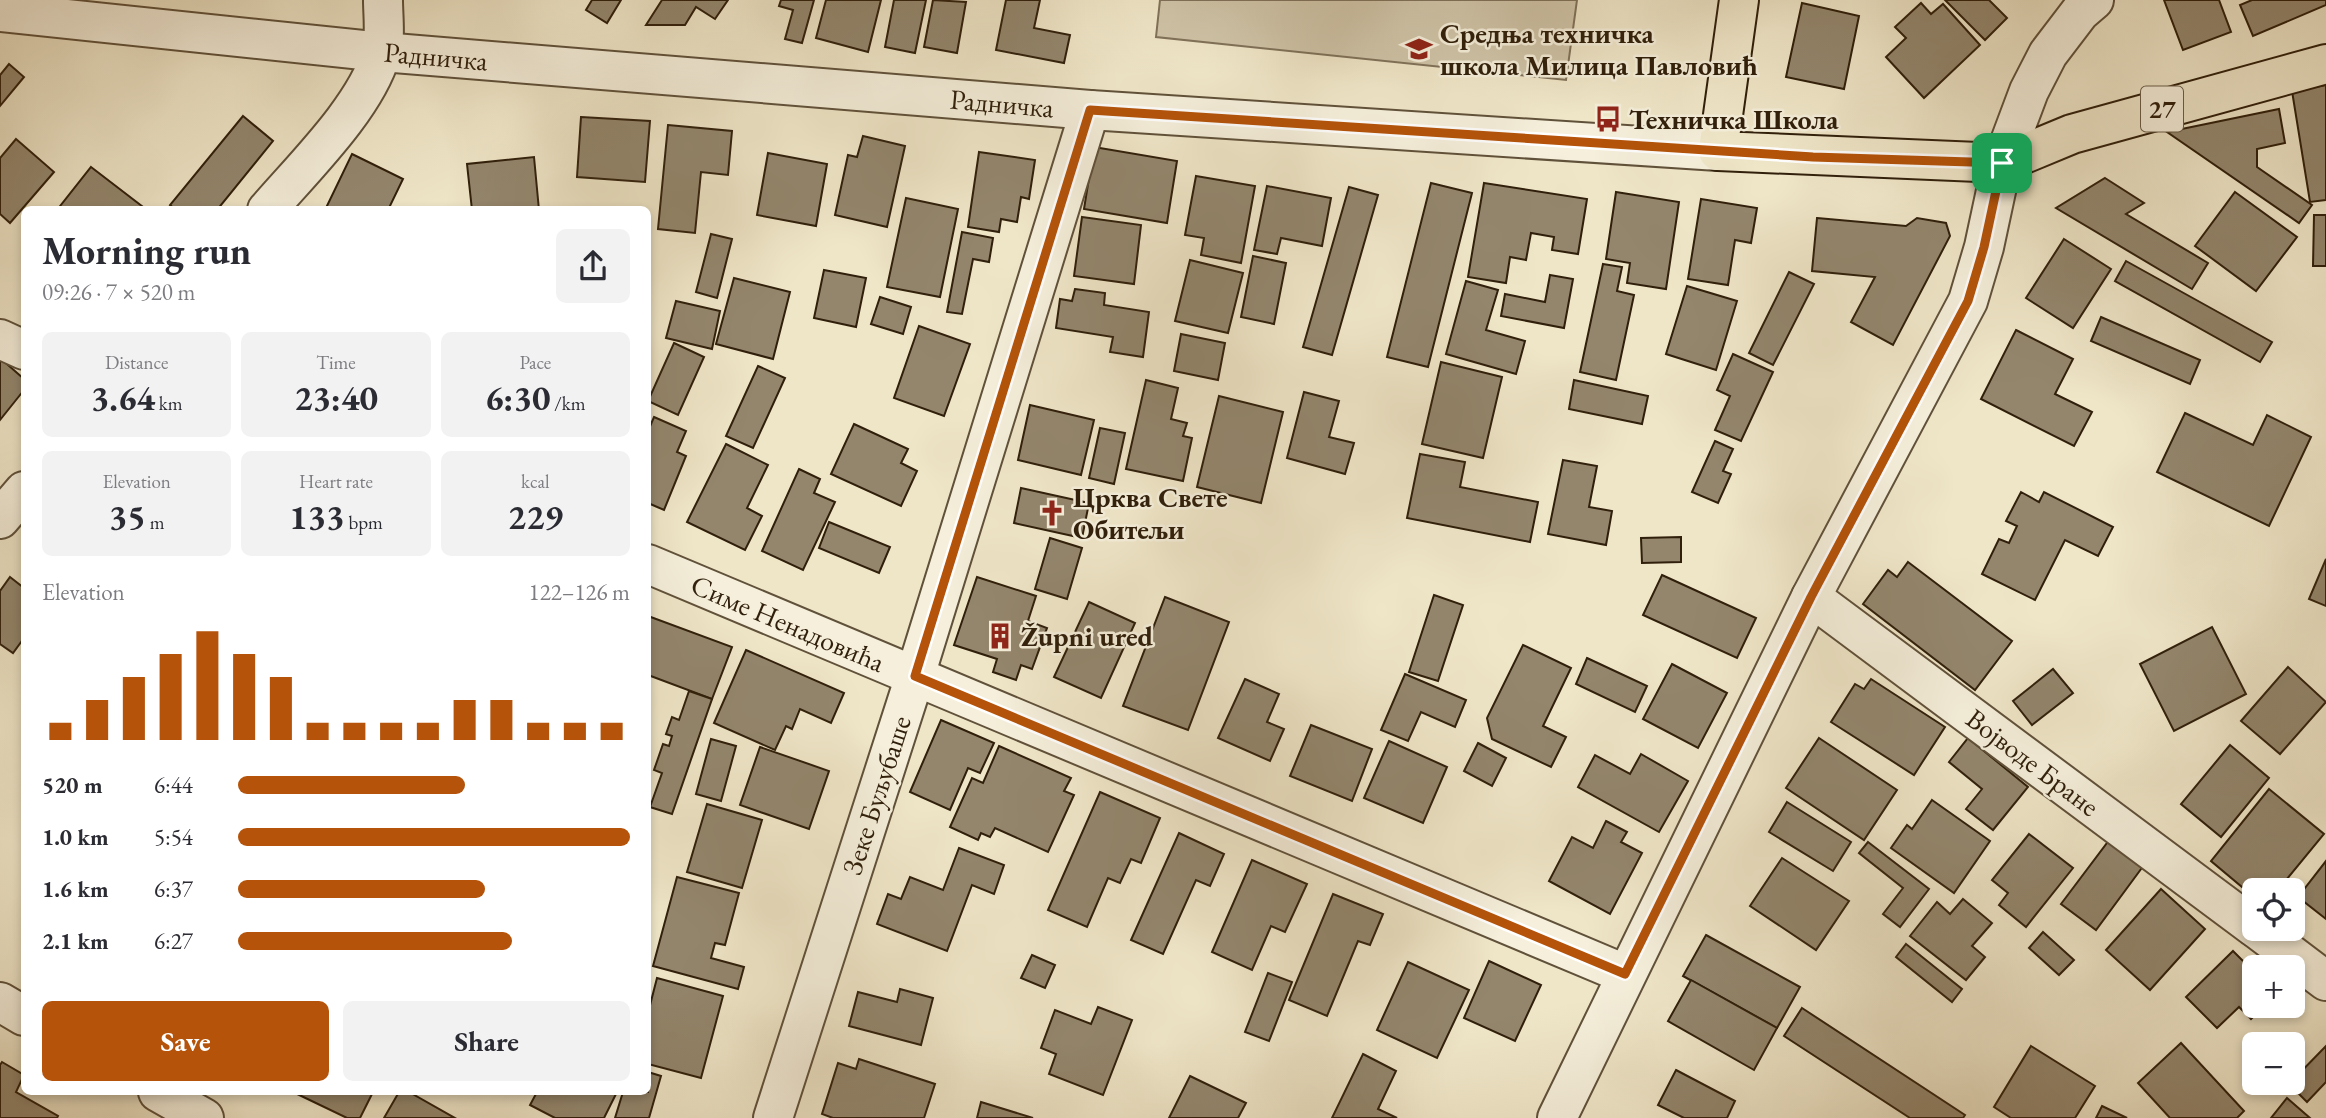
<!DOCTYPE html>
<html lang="en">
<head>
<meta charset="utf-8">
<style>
	:root { --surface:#fff; --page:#f2f2f3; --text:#2b2b33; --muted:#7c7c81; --accent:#b45309 }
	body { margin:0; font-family:"EB Garamond",serif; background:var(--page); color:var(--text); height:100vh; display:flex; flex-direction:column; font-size:26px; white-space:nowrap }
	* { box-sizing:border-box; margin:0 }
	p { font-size:23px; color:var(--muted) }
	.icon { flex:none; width:38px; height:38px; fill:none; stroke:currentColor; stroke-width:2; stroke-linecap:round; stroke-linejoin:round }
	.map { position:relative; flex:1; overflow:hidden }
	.side { position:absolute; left:21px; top:206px; width:630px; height:889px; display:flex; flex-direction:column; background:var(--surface); border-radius:10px; box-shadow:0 4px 10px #0003 }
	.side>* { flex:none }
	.fabs { position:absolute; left:2242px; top:878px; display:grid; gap:14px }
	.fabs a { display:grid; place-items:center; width:63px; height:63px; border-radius:10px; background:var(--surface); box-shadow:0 4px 10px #0003; font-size:35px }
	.pin { position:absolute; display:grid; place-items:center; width:60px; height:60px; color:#fff; margin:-30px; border-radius:14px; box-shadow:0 4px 10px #0006 }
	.round { display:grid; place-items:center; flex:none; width:74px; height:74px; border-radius:10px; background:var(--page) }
	.headline { display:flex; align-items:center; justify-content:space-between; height:119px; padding:0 21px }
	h1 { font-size:38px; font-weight:700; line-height:52px }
	.metrics { display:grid; grid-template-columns:repeat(3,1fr); gap:10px; height:119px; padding:7px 21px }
	.metrics div { display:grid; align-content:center; border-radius:10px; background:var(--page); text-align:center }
	.metrics b { font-size:35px; font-weight:700 }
	.metrics small { font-size:19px; font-weight:400 }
	.metrics p { font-size:19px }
	.chart { height:196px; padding:14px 21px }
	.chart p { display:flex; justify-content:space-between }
	.chart svg { width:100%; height:126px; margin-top:7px; stroke:var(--accent); stroke-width:6 }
	.button { display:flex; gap:14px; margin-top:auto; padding:14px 21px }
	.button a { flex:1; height:80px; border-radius:10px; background:var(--accent); color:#fff; font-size:28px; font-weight:700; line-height:80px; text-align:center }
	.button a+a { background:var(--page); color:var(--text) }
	ul { padding:0 21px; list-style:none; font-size:23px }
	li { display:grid; grid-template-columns:112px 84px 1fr; align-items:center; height:52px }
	li i { height:18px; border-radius:9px; background:var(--accent) }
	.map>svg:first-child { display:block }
	.green { fill:#cfc4a8; stroke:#80725a; stroke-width:2 }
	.building { fill:#93866d; stroke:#301f0b; stroke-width:2 }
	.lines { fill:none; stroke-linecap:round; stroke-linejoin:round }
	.minor-casing { stroke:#60513a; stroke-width:42 }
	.major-casing { stroke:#301f0b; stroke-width:42 }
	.minor { stroke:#f5efdb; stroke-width:38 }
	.major { stroke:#efe6c8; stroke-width:38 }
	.route-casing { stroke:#fff; stroke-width:14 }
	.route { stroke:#b45309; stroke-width:9 }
	.labels { text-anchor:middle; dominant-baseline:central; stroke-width:5; stroke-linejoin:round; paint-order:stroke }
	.shield { fill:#f5efdb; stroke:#6b5d49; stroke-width:2 }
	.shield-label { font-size:26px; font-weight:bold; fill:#301f0b }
	.poi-label { font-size:28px; font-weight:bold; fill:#301f0b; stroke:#f5efdb; text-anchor:start }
	.street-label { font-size:28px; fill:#301f0b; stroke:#f5efdb }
</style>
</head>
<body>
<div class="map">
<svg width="2326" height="1118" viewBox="0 0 2326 1118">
	<rect width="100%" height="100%" fill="#efe6c8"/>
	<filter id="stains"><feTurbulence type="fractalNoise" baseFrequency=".00286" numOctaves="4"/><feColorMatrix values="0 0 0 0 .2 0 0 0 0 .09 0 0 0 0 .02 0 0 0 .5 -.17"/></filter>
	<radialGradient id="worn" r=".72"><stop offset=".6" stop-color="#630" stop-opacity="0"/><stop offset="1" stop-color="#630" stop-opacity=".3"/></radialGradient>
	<path class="green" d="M1160 0H1577L1566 80 1156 37Z"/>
	<g class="building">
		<path d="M592 0H621L607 23 586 10Z"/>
		<path d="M662 0H728L715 19 696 7 685 25H646Z"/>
		<path d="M781 0H814L802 43 785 39 793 10 779 6Z"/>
		<path d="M826 0H881L868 52 816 38Z"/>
		<path d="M894 0H926L915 53 885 47Z"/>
		<path d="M933 0 966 2 957 53 924 47Z"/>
		<path d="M1006 0H1040L1034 28 1070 35 1064 63 996 50Z"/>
		<path d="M1945 0H1989L2007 18 1985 40Z"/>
		<path d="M2164 0H2219L2231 32 2183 50Z"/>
		<path d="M2252 0H2326V5L2253 36 2240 5Z"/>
		<path d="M1802 3 1859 16 1844 89 1786 77Z"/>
		<path d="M1921 3 1931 14 1943 4 1980 45 1924 98 1886 57 1906 38 1895 27Z"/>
		<path d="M9 64 24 77 0 106V75Z"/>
		<path d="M2326 85V200L2310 202 2292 91Z"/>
		<path d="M2279 109 2285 143 2257 149V167L2312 205 2299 223 2167 132Z"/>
		<path d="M243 116 273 141 217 210H176L170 205Z"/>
		<path d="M581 117 650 121 645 182 577 177Z"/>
		<path d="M668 125 732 131 728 175 701 172 695 233 658 229Z"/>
		<path d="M863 136 905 146 887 227 835 215 848 155 857 157Z"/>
		<path d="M16 139 54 172 10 223 0 214V158Z"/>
		<path d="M1094 147 1177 161 1167 223 1084 209Z"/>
		<path d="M979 152 1035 160 1029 199 1021 197 1017 222 1001 219 999 232 968 227Z"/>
		<path d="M768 153 827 164 816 226 757 215Z"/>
		<path d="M352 154 403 179 388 210H325Z"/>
		<path d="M534 157 539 210H472L467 164Z"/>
		<path d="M91 167 147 210H57Z"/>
		<path d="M1196 176 1255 186 1241 263 1201 255 1204 238 1185 235Z"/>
		<path d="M2105 178 2144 203 2126 214 2208 263 2192 289 2056 208Z"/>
		<path d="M1431 183 1472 193 1428 367 1387 357Z"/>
		<path d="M1484 183 1587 199 1578 254 1552 250 1554 237 1531 233 1526 260 1510 257 1506 283 1468 277Z"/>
		<path d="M1267 186 1331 198 1322 246 1281 238 1277 254 1254 250Z"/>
		<path d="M1349 187 1378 195 1332 355 1303 347Z"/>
		<path d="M1616 192 1679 202 1666 289 1627 283 1630 263 1606 259Z"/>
		<path d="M2235 192 2297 237 2256 291 2195 246Z"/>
		<path d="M906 198 958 209 940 297 887 287Z"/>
		<path d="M1701 199 1757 208 1751 243 1735 240 1728 285 1688 279Z"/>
		<path d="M2314 215H2326V266H2313Z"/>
		<path d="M1082 217 1141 225 1134 284 1074 276Z"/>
		<path d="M1817 218 1906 226 1917 218 1946 223 1950 236 1893 345 1851 322 1875 277 1812 271Z"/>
		<path d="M962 232 993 238 989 262 973 259 962 314 947 312Z"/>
		<path d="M711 234 732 239 717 298 696 292Z"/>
		<path d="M2064 239 2111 269 2073 328 2026 298Z"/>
		<path d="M1253 256 1286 263 1274 324 1241 317Z"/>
		<path d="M1190 260 1243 273 1228 333 1175 321Z"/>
		<path d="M2126 261 2272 342 2260 362 2115 281Z"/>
		<path d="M1603 264 1622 267 1617 291 1634 295 1616 380 1580 372Z"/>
		<path d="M824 270 866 278 856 327 814 318Z"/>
		<path d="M1789 272 1814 284 1773 365 1749 353Z"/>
		<path d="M1550 275 1573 279 1564 328 1501 316 1505 294 1545 302Z"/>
		<path d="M734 278 790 292 773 359 716 344Z"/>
		<path d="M1466 281 1498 290 1486 330 1525 341 1516 374 1446 354Z"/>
		<path d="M1687 286 1737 301 1716 370 1666 354Z"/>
		<path d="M1075 289 1105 293 1104 305 1149 312 1143 357 1110 352 1113 337 1056 328 1060 299 1072 301Z"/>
		<path d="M880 297 911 307 903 334 871 324Z"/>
		<path d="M676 301 720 311 712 349 666 338Z"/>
		<path d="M2101 317 2200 360 2190 384 2091 341Z"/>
		<path d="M919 326 970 344 944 416 894 398Z"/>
		<path d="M2016 330 2073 359 2055 394 2092 412 2074 446 1981 399Z"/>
		<path d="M1181 334 1225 343 1218 380 1174 371Z"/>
		<path d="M674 343 704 357 678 415 648 401Z"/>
		<path d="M1733 354 1773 372 1741 441 1715 430 1730 396 1717 390Z"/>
		<path d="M0 358 24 379V390L0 420Z"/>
		<path d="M1441 362 1502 377 1483 458 1422 444Z"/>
		<path d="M758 366 785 378 753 448 726 436Z"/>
		<path d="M1146 380 1178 388 1171 419 1187 423 1183 436 1192 438 1183 481 1126 469Z"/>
		<path d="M1574 380 1648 396 1642 424 1569 409Z"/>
		<path d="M1304 392 1339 401 1329 437 1354 443 1345 474 1287 458Z"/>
		<path d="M1219 396 1283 412 1261 503 1197 487Z"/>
		<path d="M1030 405 1094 420 1081 475 1018 460Z"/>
		<path d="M2185 413 2253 445 2267 415 2311 437 2269 526 2157 472Z"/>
		<path d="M654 417 686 431 677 452 686 456 664 510 648 503V431Z"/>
		<path d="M854 424 908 449 901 463 917 471 901 506 831 474Z"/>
		<path d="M1100 428 1125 433 1114 484 1089 478Z"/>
		<path d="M1715 441 1733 449 1723 471 1731 474 1718 503 1692 492Z"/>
		<path d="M726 444 768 465 747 508 762 516 745 550 687 522Z"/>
		<path d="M1420 454 1465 462 1460 487 1538 502 1530 542 1407 518Z"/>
		<path d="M1563 460 1597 466 1589 507 1612 511 1606 545 1548 534Z"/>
		<path d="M799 469 820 479 814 493 835 502 803 570 762 551Z"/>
		<path d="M1021 488 1089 503 1082 538 1014 523Z"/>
		<path d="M2021 492 2039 502 2044 492 2113 527 2098 556 2065 540 2035 600 1982 574 1999 539 2009 543 2017 526 2006 521Z"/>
		<path d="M829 522 890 547 879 573 819 548Z"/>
		<path d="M1681 537V562L1642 563 1641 538Z"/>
		<path d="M1050 538 1082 548 1067 599 1035 589Z"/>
		<path d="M2326 559V606L2309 599Z"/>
		<path d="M1908 562 2012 641 1975 690 1863 604 1888 570 1897 577Z"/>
		<path d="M1662 575 1756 618 1737 658 1643 615Z"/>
		<path d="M10 577 24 588V638L13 653 0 644V591Z"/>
		<path d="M977 577 1036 596 1028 621 1047 628 1032 669 1021 665 1016 680 993 672 997 659 954 645Z"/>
		<path d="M1434 595 1463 605 1438 681 1409 672Z"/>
		<path d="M1165 597 1229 622 1188 730 1123 706Z"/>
		<path d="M1089 602 1135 623 1101 698 1054 677Z"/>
		<path d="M648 616 732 647 712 699 648 675Z"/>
		<path d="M2212 627 2246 694 2174 731 2140 664Z"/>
		<path d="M1523 645 1571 668 1543 726 1566 737 1551 767 1492 739 1487 718Z"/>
		<path d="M746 650 844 693 831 723 800 709 792 729 786 726 775 750 714 723Z"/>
		<path d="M1587 658 1647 686 1635 712 1576 684Z"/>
		<path d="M1672 664 1727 693 1698 748 1643 719Z"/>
		<path d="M2288 667 2326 702 2280 754 2241 721Z"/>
		<path d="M2053 669 2073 693 2032 725 2013 701Z"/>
		<path d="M1405 674 1466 700 1455 727 1421 712 1408 741 1381 730Z"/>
		<path d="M1245 679 1279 694 1267 722 1284 729 1270 761 1218 738Z"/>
		<path d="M1871 679 1945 727 1914 775 1831 722 1855 684 1864 689Z"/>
		<path d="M689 691 712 699 672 814 650 807 662 773 654 770 663 744 669 746 672 736 666 734 672 717 679 720Z"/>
		<path d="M941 720 994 743 980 773 968 768 950 810 910 792Z"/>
		<path d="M1311 725 1372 749 1352 801 1290 776Z"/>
		<path d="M1819 738 1897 790 1864 840 1786 788Z"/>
		<path d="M1968 738 2028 787 1993 830 1966 809 1982 789 1949 762Z"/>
		<path d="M711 739 736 746 721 801 696 794Z"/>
		<path d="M1389 741 1447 767 1423 823 1364 798Z"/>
		<path d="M1478 743 1506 758 1492 786 1464 771Z"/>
		<path d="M2230 745 2269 778 2221 837 2181 804Z"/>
		<path d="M999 746 1071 778 1064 791 1074 795 1048 852 995 828 990 837 981 833 978 840 950 827 972 778 983 783Z"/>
		<path d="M760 747 829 771 809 829 740 805Z"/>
		<path d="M1641 754 1688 781 1659 832 1578 787 1595 755 1630 774Z"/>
		<path d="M2269 789 2324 834 2277 891H2254V897L2211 861Z"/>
		<path d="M1100 792 1160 818 1141 863 1131 859 1120 883 1108 878 1087 927 1048 910Z"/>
		<path d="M1932 800 1990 841 1954 893 1891 848 1907 825 1912 829Z"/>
		<path d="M1787 802 1851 842 1833 871 1769 832Z"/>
		<path d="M707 804 762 820 742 888 687 872Z"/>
		<path d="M1606 821 1627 832 1621 842 1642 853 1610 914 1549 881 1572 837 1593 848Z"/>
		<path d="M1179 833 1224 854 1210 886 1196 880 1163 954 1131 940Z"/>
		<path d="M2029 834 2073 868 2026 927 1999 905 2008 893 1992 880Z"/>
		<path d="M2110 839 2144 865 2096 930 2061 904Z"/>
		<path d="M1868 842 1929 889 1900 927 1883 914 1903 888 1859 853Z"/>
		<path d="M959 848 1004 865 994 894 972 885 947 951 877 924 888 894 901 899 910 877 943 890Z"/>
		<path d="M1782 858 1849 901 1816 950 1750 906Z"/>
		<path d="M1252 860 1307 884 1285 932 1271 926 1252 970 1212 952Z"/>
		<path d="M2326 861V919L2298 897Z"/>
		<path d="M677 877 739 893 725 945 715 943 711 958 744 967 738 989 653 966Z"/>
		<path d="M2161 889 2205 929 2150 990 2106 950Z"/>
		<path d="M1333 894 1383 914 1370 945 1358 941 1327 1016 1289 1000Z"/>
		<path d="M1963 899 1992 923 1972 946 1985 957 1966 980 1910 936 1937 902 1950 914Z"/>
		<path d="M2043 932 2074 960 2059 975 2029 948Z"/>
		<path d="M1706 935 1800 987 1777 1028 1683 976Z"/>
		<path d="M1906 944 1962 989 1952 1002 1896 957Z"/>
		<path d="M2233 951 2254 972V1006H2264L2251 1019 2239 1007 2217 1028 2186 997Z"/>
		<path d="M1032 955 1055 965 1045 988 1021 978Z"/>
		<path d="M1489 961 1541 985 1515 1041 1464 1018Z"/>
		<path d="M1408 962 1469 990 1437 1058 1377 1030Z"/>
		<path d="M1268 973 1292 982 1269 1041 1245 1032Z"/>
		<path d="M657 978 723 996 701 1078 648 1064V1013Z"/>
		<path d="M1691 980 1777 1028 1754 1070 1668 1021Z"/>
		<path d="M900 989 933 998 921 1045 849 1026 858 992 897 1002Z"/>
		<path d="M1098 1007 1132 1020 1103 1095 1049 1074 1056 1054 1041 1048 1055 1010 1091 1024Z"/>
		<path d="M1802 1008 1965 1115 1963 1118H1910L1784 1036Z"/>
		<path d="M2181 1043 2244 1111 2237 1118H2170L2138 1083Z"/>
		<path d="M2031 1046 2095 1086 2075 1118H2011L1994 1107Z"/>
		<path d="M2326 1046V1082L2307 1102 2289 1084Z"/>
		<path d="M1363 1054 1396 1071 1378 1109 1397 1118H1332Z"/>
		<path d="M859 1059 935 1084 924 1118H833L822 1114 838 1063 856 1069Z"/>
		<path d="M2 1062 24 1075 16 1092 58 1116 57 1118H0V1065Z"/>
		<path d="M1676 1070 1735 1101 1727 1118H1684L1658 1105Z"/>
		<path d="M648 1072 661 1076 649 1118H615L623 1092H648Z"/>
		<path d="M1190 1076 1246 1103 1238 1118H1169Z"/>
		<path d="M293 1092H373L360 1118H347Z"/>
		<path d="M399 1092H409L455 1118H384Z"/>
		<path d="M537 1092H617L604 1118H555L530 1105Z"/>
		<path d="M2287 1098 2310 1118H2271Z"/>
		<path d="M981 1102 1033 1118H977Z"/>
		<path d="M2102 1106 2127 1118H2096Z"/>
	</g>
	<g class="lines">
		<g class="minor-casing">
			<g id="minor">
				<path d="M0 12 382 52 1090 110 1718 151"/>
				<path d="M267 210C304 167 365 108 381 54 386 38 383 16 383 0"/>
				<path d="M0 339 24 350"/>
				<path d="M0 519 24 491"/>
				<path d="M648 564 1625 974"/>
				<path d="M1811 597 2254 927"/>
				<path d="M2257 929 2326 981"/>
				<path d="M0 1002 24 1016"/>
				<path d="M158 1092 204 1118"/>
				<path d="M773 1118 915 676 1090 110"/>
				<path d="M1557 1118 1811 597 1968 301 1984 247 2002 163 2029 91 2048 54 2080 12 2094 0"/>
			</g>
		</g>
		<g class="major-casing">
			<path id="major" d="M1739 0 1718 151 2002 163 2072 134 2326 64"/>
		</g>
		<use href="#minor" class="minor"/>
		<use href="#major" class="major"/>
	</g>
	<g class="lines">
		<g class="route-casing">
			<path id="route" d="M1090 110 1813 157 2002 163 1984 247 1968 301 1811 597 1625 974 915 676Z"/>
		</g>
		<use href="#route" class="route"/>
	</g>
	<defs>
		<g id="school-bare" transform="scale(2.1)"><path d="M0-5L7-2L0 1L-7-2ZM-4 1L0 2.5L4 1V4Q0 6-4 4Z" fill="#8f2418" stroke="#f5efdb" stroke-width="2.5" paint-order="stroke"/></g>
		<g id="bus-bare" transform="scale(2.1)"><path d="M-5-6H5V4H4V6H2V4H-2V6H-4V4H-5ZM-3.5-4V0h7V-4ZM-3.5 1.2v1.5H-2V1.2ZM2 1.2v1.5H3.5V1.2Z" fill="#8f2418" stroke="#f5efdb" stroke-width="2.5" paint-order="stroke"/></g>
		<g id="church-bare" transform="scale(2.1)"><path d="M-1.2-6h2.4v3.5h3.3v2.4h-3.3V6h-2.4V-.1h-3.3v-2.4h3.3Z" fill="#8f2418" stroke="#f5efdb" stroke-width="2.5" paint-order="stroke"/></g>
		<g id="building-bare" transform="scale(2.1)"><path d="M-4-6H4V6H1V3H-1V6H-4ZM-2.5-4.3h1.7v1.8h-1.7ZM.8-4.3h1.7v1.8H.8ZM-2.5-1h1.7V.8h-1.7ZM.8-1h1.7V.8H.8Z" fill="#8f2418" stroke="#f5efdb" stroke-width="2.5" paint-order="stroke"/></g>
	</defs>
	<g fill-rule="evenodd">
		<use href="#school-bare" x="1419" y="49"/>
		<use href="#bus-bare" x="1608" y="119"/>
		<use href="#church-bare" x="1052" y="513"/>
		<use href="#building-bare" x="1000" y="636"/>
	</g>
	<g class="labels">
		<rect class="shield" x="2141" y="86.5" width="42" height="45" rx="5"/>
		<g class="shield-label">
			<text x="2162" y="109">27</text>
		</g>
		<g class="poi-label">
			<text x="1440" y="33">Средња техничка<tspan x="1440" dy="32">школа Милица Павловић</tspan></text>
			<text x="1629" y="119">Техничка Школа</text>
			<text x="1073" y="497">Црква Свете<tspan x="1073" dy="32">Обитељи</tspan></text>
			<text x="1021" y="636">Župni ured</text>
		</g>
		<g class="street-label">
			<text transform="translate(436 56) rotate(5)">Радничка</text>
			<text transform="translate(1002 103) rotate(5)">Радничка</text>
			<text transform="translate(788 623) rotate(23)">Симе Ненадовића</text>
			<text transform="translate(2033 762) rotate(37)">Војводе Бране</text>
			<text transform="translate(876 795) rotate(-72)">Зеке Буљубаше</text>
		</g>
	</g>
	<rect width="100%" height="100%" filter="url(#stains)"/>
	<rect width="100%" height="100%" fill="url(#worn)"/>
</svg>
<div class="fabs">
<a><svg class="icon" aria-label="locate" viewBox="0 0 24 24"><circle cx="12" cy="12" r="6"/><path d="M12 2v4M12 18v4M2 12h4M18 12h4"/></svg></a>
<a>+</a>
<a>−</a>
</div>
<div class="pin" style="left:2002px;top:163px;background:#1e9e55"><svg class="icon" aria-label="arrive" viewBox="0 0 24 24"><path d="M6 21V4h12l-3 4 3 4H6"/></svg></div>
<section class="side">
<div class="headline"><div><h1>Morning run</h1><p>09:26 · 7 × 520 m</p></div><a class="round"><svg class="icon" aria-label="share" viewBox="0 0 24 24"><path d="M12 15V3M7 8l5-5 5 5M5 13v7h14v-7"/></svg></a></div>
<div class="metrics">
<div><p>Distance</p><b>3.64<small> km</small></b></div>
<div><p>Time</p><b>23:40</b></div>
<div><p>Pace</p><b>6:30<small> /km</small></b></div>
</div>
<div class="metrics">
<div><p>Elevation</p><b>35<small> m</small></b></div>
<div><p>Heart rate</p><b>133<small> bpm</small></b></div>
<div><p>kcal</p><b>229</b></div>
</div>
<div class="chart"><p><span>Elevation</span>122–126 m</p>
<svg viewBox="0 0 160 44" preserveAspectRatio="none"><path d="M5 44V38M15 44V30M25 44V22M35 44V14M45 44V6M55 44V14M65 44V22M75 44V38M85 44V38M95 44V38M105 44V38M115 44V30M125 44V30M135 44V38M145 44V38M155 44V38"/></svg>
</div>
<ul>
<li><b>520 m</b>6:44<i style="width:58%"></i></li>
<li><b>1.0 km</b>5:54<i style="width:100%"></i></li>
<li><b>1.6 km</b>6:37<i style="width:63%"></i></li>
<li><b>2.1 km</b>6:27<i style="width:70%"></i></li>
</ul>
<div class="button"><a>Save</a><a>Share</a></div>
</section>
</div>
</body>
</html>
